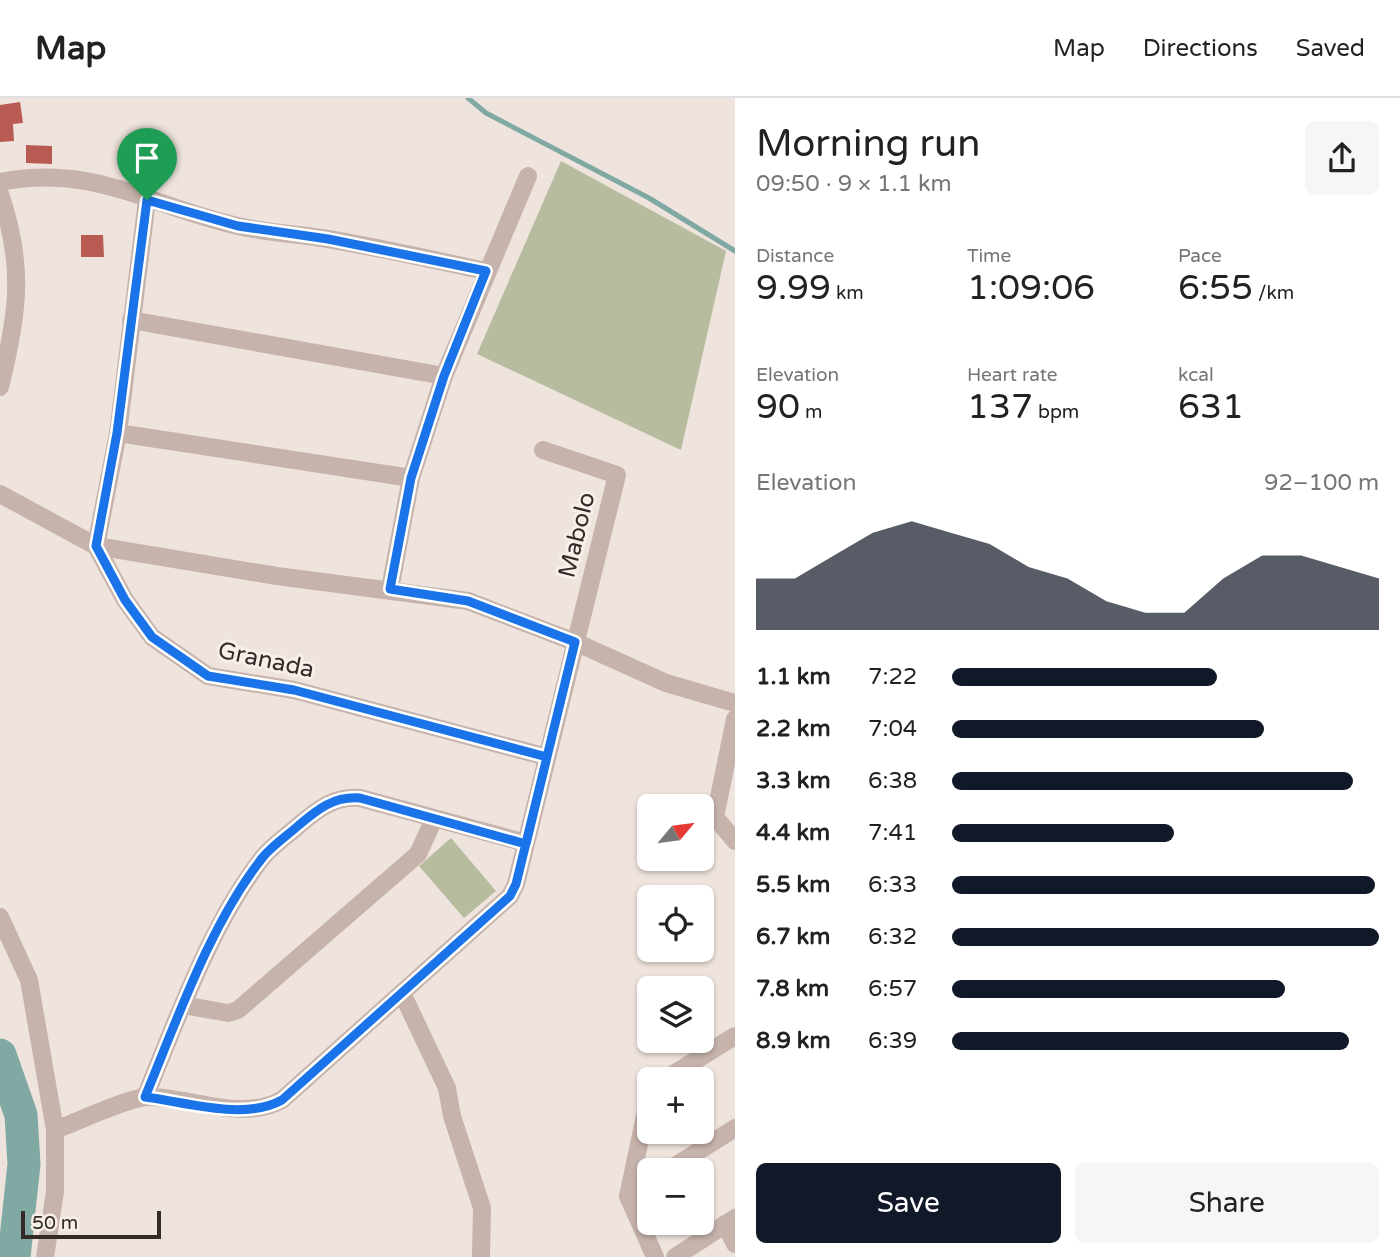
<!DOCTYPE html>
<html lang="en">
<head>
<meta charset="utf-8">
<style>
	:root { --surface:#fff; --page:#f6f6f6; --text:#222; --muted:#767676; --line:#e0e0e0; --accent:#111827 }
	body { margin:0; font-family:"Varela Round",sans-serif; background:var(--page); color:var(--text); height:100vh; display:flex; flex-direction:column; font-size:26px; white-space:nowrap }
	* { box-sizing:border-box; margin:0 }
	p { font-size:23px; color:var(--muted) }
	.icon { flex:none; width:38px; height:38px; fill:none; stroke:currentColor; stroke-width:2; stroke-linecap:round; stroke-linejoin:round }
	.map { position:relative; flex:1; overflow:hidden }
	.details { display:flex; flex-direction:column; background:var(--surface); width:665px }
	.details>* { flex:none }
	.needle { width:46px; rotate:61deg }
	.fabs { position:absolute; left:637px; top:696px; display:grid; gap:14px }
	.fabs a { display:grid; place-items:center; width:77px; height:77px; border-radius:10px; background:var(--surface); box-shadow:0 2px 5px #0004; font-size:35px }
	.scale { position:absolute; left:21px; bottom:18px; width:140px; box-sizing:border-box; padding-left:7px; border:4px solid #342b29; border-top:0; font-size:19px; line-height:24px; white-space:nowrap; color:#342b29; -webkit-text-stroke:5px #f7efe9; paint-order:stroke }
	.pin { position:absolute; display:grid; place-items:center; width:60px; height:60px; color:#fff; margin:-72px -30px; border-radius:50% 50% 50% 0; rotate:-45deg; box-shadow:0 0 7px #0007 }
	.pin .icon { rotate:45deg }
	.round { display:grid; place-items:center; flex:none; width:74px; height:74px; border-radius:10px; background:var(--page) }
	.overview { display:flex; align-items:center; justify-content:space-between; height:119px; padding:0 21px }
	h1 { font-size:38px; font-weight:600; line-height:52px }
	.stats { display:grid; grid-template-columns:repeat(3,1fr); gap:10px; height:119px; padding:7px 21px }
	.stats div { display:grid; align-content:center }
	.stats b { font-size:35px; font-weight:600 }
	.stats small { font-size:19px; font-weight:400 }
	.stats p { font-size:19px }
	.chart { height:196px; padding:14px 21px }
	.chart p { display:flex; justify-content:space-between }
	.chart svg { width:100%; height:126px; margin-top:7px; fill:var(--accent); opacity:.7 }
	.primary-button { display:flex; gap:14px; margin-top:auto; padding:14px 21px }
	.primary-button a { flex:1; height:80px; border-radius:10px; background:var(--accent); color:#fff; font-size:28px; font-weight:600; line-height:80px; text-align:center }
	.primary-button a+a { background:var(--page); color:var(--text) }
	ul { padding:0 21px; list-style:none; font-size:23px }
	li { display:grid; grid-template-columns:112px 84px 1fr; align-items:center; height:52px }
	li i { height:18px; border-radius:9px; background:var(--accent) }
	header { display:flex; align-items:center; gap:42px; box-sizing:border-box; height:98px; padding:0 35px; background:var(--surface); border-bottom:2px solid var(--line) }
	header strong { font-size:33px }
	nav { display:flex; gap:38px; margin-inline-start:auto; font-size:24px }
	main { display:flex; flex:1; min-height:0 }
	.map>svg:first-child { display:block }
	.green { fill:#b7bc9f }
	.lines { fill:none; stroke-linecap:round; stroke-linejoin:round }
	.stream { stroke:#80a9a4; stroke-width:5 }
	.river { stroke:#80a9a4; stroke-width:33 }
	.building { fill:#b85c53 }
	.minor { stroke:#c6b3ab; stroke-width:18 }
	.route-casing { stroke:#fff; stroke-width:14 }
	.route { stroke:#1a73e8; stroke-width:9 }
	.labels { text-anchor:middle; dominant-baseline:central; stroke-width:6; stroke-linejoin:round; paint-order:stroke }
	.street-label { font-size:24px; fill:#342b29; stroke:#f7efe9 }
</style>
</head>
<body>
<header>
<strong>Map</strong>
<nav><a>Map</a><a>Directions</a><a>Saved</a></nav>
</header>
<main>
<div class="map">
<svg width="735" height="1159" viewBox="0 0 735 1159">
	<rect width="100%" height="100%" fill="#efe4dd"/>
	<g class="green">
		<path d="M561 63 726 153 681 352 477 256Z"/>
		<path d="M451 740 496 793 464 820 419 768Z"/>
	</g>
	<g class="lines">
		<path class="stream" d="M468 0 486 15 649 100 735 153"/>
		<path class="river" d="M0 957 21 1017 24 1066 14 1159"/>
	</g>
	<g class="building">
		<path d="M20 4 23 25 13 26 14 43 0 44V7Z"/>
		<path d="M26 47 52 48V66L26 65Z"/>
		<path d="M81 137H103L104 159H81Z"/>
	</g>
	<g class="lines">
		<g class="minor">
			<path d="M0 84C94 65 151 109 238 128 268 135 298 136 328 141 381 150 433 162 486 173"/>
			<path d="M0 96C25 169 18 216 0 289"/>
			<path d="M147 102 118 335 96 448 277 478 468 503 575 544 666 585 735 605"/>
			<path d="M131 222 444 278"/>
			<path d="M118 335 411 380"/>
			<path d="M0 396 96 448 125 502 152 539 208 578 294 592 547 659"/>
			<path d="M390 491 411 380 444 278 528 78"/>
			<path d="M735 621 715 719 735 743"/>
			<path d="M0 819 29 882 55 1032V1094L45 1159"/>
			<path d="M402 895 447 990 452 1018 482 1110 481 1159"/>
			<path d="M183 907 228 915 238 912 418 756 434 721"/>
			<path d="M664 982 735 938"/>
			<path d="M145 999C177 922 211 825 263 759 273 747 288 737 299 727 318 711 334 698 360 700L526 745"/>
			<path d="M649 999 628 1098 655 1159"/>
			<path d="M55 1032C75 1025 129 999 148 999 192 999 241 1024 282 1002L510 798 516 786 617 377 543 352"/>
			<path d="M667 1073 735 1030"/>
			<path d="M628 1098 649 1084"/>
			<path d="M725 1126 735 1146"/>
			<path d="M675 1159 735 1120"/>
		</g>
	</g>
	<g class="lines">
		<g class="route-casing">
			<path id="route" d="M147 102 117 335 96 448 125 502 152 539 208 578 294 592 547 659 526 746 360 700C334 698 318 711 299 727 288 737 273 747 263 759 211 824 177 922 145 999 186 1004 244 1023 282 1002L510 798 516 786 575 544 468 503 390 491 411 380 444 278 486 173 328 141 238 128 147 102"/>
		</g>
		<use href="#route" class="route"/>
	</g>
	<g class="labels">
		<g class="street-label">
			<text transform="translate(577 437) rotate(-76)">Mabolo</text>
			<text transform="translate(266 562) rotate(12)">Granada</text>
		</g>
	</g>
</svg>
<div class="fabs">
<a><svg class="needle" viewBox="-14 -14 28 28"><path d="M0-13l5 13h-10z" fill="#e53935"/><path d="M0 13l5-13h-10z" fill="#767676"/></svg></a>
<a><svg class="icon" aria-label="locate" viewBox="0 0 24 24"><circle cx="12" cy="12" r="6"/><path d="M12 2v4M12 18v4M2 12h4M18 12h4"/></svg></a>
<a><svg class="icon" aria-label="layers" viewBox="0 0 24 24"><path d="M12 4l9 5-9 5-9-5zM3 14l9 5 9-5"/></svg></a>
<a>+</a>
<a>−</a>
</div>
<div class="scale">50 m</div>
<div class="pin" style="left:147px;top:102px;background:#1e9e55"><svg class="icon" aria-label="arrive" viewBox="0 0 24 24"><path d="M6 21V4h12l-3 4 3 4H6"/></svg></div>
</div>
<section class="details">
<div class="overview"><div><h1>Morning run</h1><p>09:50 · 9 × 1.1 km</p></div><a class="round"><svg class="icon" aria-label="share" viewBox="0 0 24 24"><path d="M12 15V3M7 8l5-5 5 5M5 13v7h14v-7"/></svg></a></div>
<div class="stats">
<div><p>Distance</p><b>9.99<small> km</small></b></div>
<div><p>Time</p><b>1:09:06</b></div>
<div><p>Pace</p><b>6:55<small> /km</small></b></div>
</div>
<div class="stats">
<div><p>Elevation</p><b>90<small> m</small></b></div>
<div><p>Heart rate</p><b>137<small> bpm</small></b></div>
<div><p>kcal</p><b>631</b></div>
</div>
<div class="chart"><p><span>Elevation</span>92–100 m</p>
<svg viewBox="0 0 160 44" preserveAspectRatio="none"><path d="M0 44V26L10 26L20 18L30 10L40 6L50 10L60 14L70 22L80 26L90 34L100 38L110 38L120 26L130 18L140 18L150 22L160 26V44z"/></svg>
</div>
<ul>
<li><b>1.1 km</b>7:22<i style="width:62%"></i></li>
<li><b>2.2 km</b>7:04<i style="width:73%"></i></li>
<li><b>3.3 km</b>6:38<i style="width:94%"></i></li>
<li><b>4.4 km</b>7:41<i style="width:52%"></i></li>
<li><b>5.5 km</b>6:33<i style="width:99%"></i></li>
<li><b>6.7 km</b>6:32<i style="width:100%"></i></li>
<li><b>7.8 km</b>6:57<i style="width:78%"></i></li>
<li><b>8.9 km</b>6:39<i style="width:93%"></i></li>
</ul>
<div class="primary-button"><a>Save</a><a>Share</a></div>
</section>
</main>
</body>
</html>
